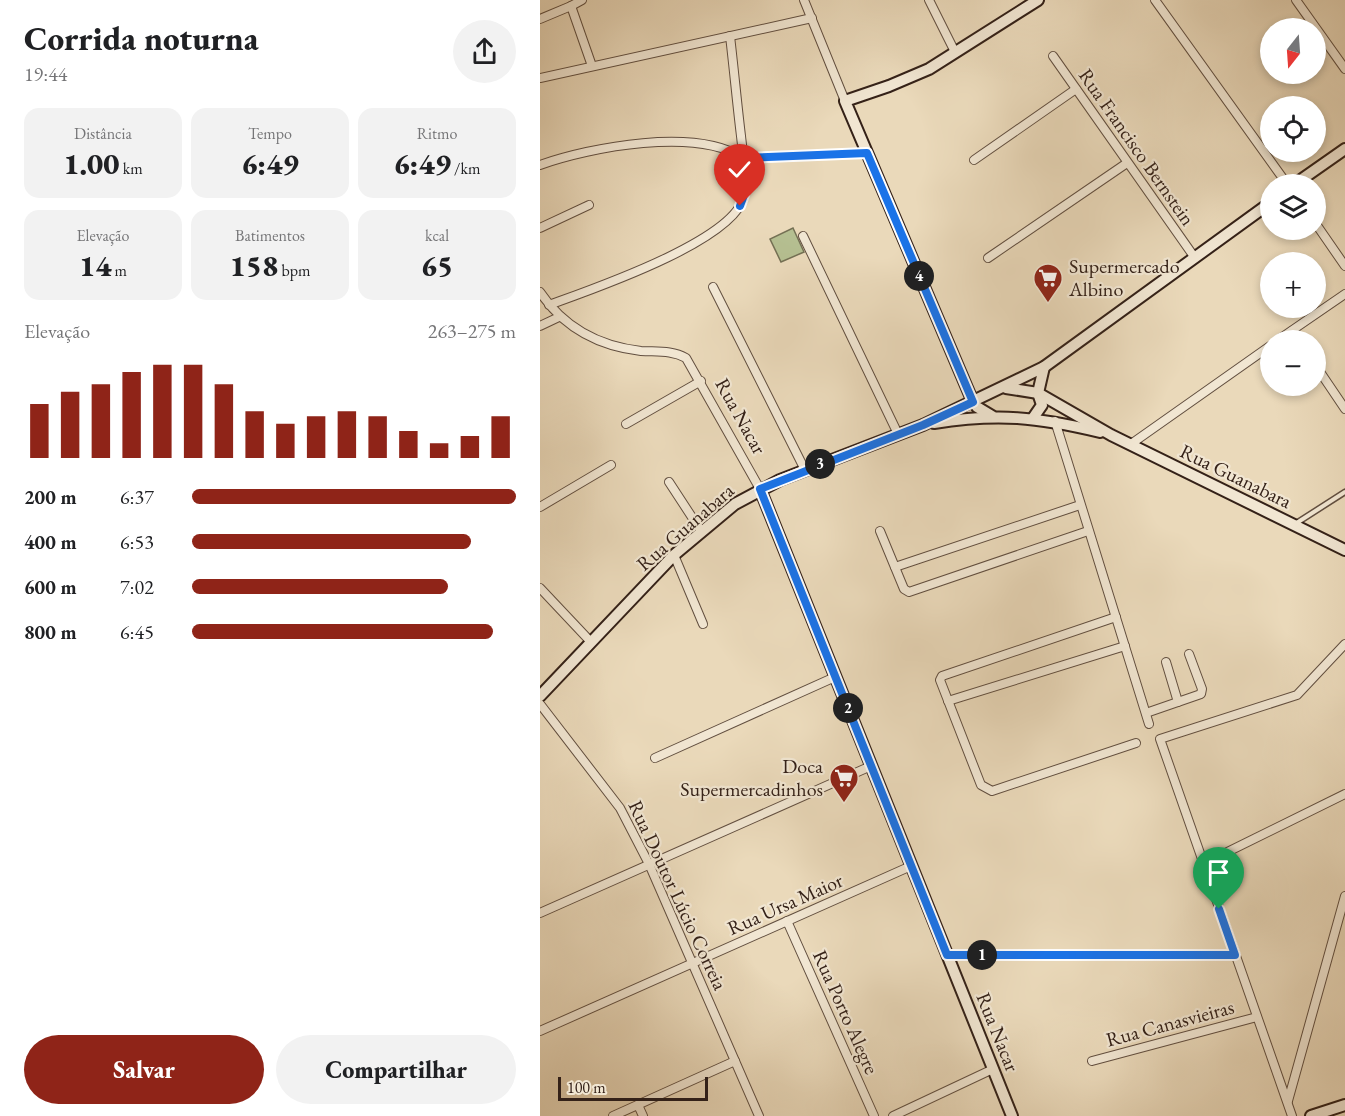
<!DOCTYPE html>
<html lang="pt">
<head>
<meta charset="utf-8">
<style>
	:root { --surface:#fff; --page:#f2f2f2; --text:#202124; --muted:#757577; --accent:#8f2418 }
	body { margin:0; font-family:"EB Garamond",serif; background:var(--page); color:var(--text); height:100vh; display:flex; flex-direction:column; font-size:22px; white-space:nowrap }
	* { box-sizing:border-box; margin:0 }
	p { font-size:20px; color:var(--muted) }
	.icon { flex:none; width:33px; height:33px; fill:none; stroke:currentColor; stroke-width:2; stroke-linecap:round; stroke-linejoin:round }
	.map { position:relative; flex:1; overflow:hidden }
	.details { display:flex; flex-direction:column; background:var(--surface); width:540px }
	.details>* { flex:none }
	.needle { width:39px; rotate:197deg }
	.fabs { position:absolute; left:720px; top:18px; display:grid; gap:12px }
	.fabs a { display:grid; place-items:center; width:66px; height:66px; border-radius:50%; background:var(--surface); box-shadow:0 3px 9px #0003; font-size:30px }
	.scale { position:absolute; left:18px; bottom:15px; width:150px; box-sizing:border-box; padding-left:6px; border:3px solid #342118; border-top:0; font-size:16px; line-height:21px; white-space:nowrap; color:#342118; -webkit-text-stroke:4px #f1e6d2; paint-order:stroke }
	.pin { position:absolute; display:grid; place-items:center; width:51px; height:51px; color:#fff; margin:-62px -26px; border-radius:50% 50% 50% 0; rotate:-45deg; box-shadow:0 0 6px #0007 }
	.pin .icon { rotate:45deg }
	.km { position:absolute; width:30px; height:30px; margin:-15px; border-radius:50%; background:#222; color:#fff; font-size:16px; line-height:30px; text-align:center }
	.round { display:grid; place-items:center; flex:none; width:63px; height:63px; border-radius:32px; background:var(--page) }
	.summary { display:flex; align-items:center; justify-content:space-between; height:102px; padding:0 24px }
	h1 { font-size:33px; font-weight:800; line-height:45px }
	.figures { display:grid; grid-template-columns:repeat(3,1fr); gap:9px; height:102px; padding:6px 24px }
	.figures div { display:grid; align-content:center; border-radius:15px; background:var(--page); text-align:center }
	.figures b { font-size:30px; font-weight:800 }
	.figures small { font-size:16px; font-weight:400 }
	.figures p { font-size:16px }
	.chart { height:168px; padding:12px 24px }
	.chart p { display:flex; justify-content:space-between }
	.chart svg { width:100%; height:108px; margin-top:6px; stroke:var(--accent); stroke-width:6 }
	.cta { display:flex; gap:12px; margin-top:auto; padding:12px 24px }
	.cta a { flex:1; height:69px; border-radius:36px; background:var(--accent); color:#fff; font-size:24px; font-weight:800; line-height:69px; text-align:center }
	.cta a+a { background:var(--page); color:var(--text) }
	ul { padding:0 24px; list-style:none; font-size:20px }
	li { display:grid; grid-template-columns:96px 72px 1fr; align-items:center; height:45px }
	li i { height:15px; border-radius:8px; background:var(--accent) }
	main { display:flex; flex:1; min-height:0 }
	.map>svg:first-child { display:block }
	.green { fill:#b5bf91; stroke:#747054; stroke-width:1.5 }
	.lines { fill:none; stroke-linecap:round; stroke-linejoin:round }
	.lane-casing { stroke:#624f40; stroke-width:7 }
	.street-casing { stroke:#624f40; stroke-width:10 }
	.secondary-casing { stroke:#342118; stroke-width:14 }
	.lane { stroke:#f1e6d2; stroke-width:4 }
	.street { stroke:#f1e6d2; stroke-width:8 }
	.secondary { stroke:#f1e6d2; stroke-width:10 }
	.route-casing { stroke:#fff; stroke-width:12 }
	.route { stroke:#1a73e8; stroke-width:8 }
	.labels { text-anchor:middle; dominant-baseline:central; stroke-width:4.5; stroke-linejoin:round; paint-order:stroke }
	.street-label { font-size:20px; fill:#342118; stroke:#f1e6d2 }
	.poi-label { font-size:20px; fill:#342118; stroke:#f1e6d2; text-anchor:start }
</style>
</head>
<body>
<main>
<section class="details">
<div class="summary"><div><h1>Corrida noturna</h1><p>19:44</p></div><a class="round"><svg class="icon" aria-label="share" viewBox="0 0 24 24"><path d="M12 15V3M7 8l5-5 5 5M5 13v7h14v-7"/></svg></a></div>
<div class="figures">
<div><p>Distância</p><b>1.00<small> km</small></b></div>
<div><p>Tempo</p><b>6:49</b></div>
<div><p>Ritmo</p><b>6:49<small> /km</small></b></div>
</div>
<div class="figures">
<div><p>Elevação</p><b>14<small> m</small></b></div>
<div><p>Batimentos</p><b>158<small> bpm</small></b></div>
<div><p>kcal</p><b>65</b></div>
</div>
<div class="chart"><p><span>Elevação</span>263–275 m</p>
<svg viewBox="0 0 160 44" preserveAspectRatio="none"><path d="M5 44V22M15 44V17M25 44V14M35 44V9M45 44V6M55 44V6M65 44V14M75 44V25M85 44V30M95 44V27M105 44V25M115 44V27M125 44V33M135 44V38M145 44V35M155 44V27"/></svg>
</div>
<ul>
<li><b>200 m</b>6:37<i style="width:100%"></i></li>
<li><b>400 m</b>6:53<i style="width:86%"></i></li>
<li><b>600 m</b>7:02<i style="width:79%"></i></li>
<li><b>800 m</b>6:45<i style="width:93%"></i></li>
</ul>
<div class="cta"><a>Salvar</a><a>Compartilhar</a></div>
</section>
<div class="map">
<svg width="805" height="1116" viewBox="0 0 805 1116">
	<rect width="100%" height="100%" fill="#ead9ba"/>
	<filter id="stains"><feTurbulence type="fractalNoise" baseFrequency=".00333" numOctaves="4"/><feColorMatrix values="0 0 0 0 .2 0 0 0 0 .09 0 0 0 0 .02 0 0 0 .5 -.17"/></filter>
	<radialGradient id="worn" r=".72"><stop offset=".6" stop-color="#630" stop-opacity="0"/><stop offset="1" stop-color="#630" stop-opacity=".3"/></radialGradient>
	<path class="green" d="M253 228 264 252 241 262 230 239Z"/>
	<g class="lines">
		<g class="lane-casing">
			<path id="lane" d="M755 524 805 492"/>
		</g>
		<g class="street-casing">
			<g id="street">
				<path d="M42 0 31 6 52 66"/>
				<path d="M264 0 305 101"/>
				<path d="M389 0 415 52"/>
				<path d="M615 0 747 184"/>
				<path d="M756 0 805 69"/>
				<path d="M0 19 31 6"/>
				<path d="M513 56 655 258"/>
				<path d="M0 78 272 18"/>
				<path d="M434 160 536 89"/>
				<path d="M0 165C51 147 156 127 203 158L327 153"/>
				<path d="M776 224 805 266"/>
				<path d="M0 228 49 205"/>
				<path d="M263 236 358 434"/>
				<path d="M448 258 587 163"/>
				<path d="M173 287 265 470"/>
				<path d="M0 292C24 328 58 346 101 351 117 352 132 350 146 358L220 489"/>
				<path d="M9 305C50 290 195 241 204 196 207 177 203 155 201 136 197 103 194 70 190 36"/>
				<path d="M0 326 19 317"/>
				<path d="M752 331 758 340"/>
				<path d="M738 340 805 294"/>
				<path d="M776 366 805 409"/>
				<path d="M515 421 609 724"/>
				<path d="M86 424 161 381"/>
				<path d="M591 444 730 346"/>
				<path d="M129 482 161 531"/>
				<path d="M0 507 71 465"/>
				<path d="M340 531 364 589 369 592 548 531"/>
				<path d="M134 555 163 624"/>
				<path d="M355 567 540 505"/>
				<path d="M0 588 50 641"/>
				<path d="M576 617 402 676 400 680 441 785 452 791 596 743"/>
				<path d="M626 662 638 702"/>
				<path d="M408 701 585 646"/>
				<path d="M0 704 80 808 109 864 219 1116"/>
				<path d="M606 713 661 694 662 689 649 654"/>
				<path d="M115 758 295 677"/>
				<path d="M663 864 805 794"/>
				<path d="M0 913 331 766"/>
				<path d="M247 921 334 1116"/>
				<path d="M407 955H695"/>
				<path d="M0 1031 371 866"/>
				<path d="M552 1061 717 1017"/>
				<path d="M748 1101 805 896"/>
				<path d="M98 1105 103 1116"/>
				<path d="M73 1116 195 1061"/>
				<path d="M353 1116 453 1069"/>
				<path d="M752 1116 620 739 757 695 805 644"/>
			</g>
		</g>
		<g class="secondary-casing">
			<g id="secondary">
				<path d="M755 184 805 149"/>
				<path d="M466 388 498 393 571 435 805 550"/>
				<path d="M498 393 504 367"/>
				<path d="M452 416 437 407 433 402 305 101 349 86 389 69 498 0"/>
				<path d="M493 418 502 405 498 393"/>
				<path d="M394 423C458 413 497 417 560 432"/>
				<path d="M220 489 472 1116"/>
				<path d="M0 696 134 555 195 504 240 480 383 425 504 367 730 203"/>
				<path d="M771 1116 805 1105"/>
			</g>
		</g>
		<use href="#lane" class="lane"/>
		<use href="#street" class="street"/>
		<use href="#secondary" class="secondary"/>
	</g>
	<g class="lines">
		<g class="route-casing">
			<path id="route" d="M200 206 204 195 203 158 327 153 433 402 383 425 220 489 407 955H695L679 909"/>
		</g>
		<use href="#route" class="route"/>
	</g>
	<defs>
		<g id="supermarket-pin" transform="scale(1.5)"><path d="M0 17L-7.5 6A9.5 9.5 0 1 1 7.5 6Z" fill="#8f2418" stroke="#f1e6d2"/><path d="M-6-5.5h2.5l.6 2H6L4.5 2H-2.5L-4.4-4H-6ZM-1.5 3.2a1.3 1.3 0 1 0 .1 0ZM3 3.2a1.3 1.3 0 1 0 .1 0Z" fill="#fff"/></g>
	</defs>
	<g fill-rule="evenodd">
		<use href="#supermarket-pin" x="508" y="278"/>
		<use href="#supermarket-pin" x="304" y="778"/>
	</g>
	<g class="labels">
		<g class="street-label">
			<text transform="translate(597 147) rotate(55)">Rua Francisco Bernstein</text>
			<text transform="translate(201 416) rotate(61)">Rua Nacar</text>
			<text transform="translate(696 476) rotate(26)">Rua Guanabara</text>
			<text transform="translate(145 527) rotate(-41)">Rua Guanabara</text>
			<text transform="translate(138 895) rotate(65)">Rua Doutor Lúcio Correia</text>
			<text transform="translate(245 904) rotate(-24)">Rua Ursa Maior</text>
			<text transform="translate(306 1012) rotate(66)">Rua Porto Alegre</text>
			<text transform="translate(630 1023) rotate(-15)">Rua Canasvieiras</text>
			<text transform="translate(458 1032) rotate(68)">Rua Nacar</text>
		</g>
		<g class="poi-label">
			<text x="529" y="266">Supermercado<tspan x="529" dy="23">Albino</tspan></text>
			<text x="283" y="766" text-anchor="end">Doca<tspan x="283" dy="23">Supermercadinhos</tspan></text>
		</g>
	</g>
	<rect width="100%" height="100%" filter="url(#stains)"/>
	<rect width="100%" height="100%" fill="url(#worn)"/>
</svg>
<div class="fabs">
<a><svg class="needle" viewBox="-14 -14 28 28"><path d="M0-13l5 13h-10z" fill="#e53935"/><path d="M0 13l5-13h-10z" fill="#757577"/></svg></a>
<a><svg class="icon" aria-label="locate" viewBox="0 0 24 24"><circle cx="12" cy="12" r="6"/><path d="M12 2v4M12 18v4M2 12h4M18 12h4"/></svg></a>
<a><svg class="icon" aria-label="layers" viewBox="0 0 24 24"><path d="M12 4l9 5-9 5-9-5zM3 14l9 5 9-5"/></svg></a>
<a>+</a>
<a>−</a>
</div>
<div class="scale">100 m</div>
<div class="pin" style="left:679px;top:909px;background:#1e9e55"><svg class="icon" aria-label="arrive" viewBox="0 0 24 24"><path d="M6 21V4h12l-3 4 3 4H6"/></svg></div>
<div class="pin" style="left:200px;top:206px;background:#d93025"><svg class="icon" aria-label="check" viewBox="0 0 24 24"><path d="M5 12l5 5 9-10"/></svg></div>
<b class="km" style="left:442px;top:955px">1</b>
<b class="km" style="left:308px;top:708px">2</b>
<b class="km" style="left:280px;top:464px">3</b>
<b class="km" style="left:379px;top:276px">4</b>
</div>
</main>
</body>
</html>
